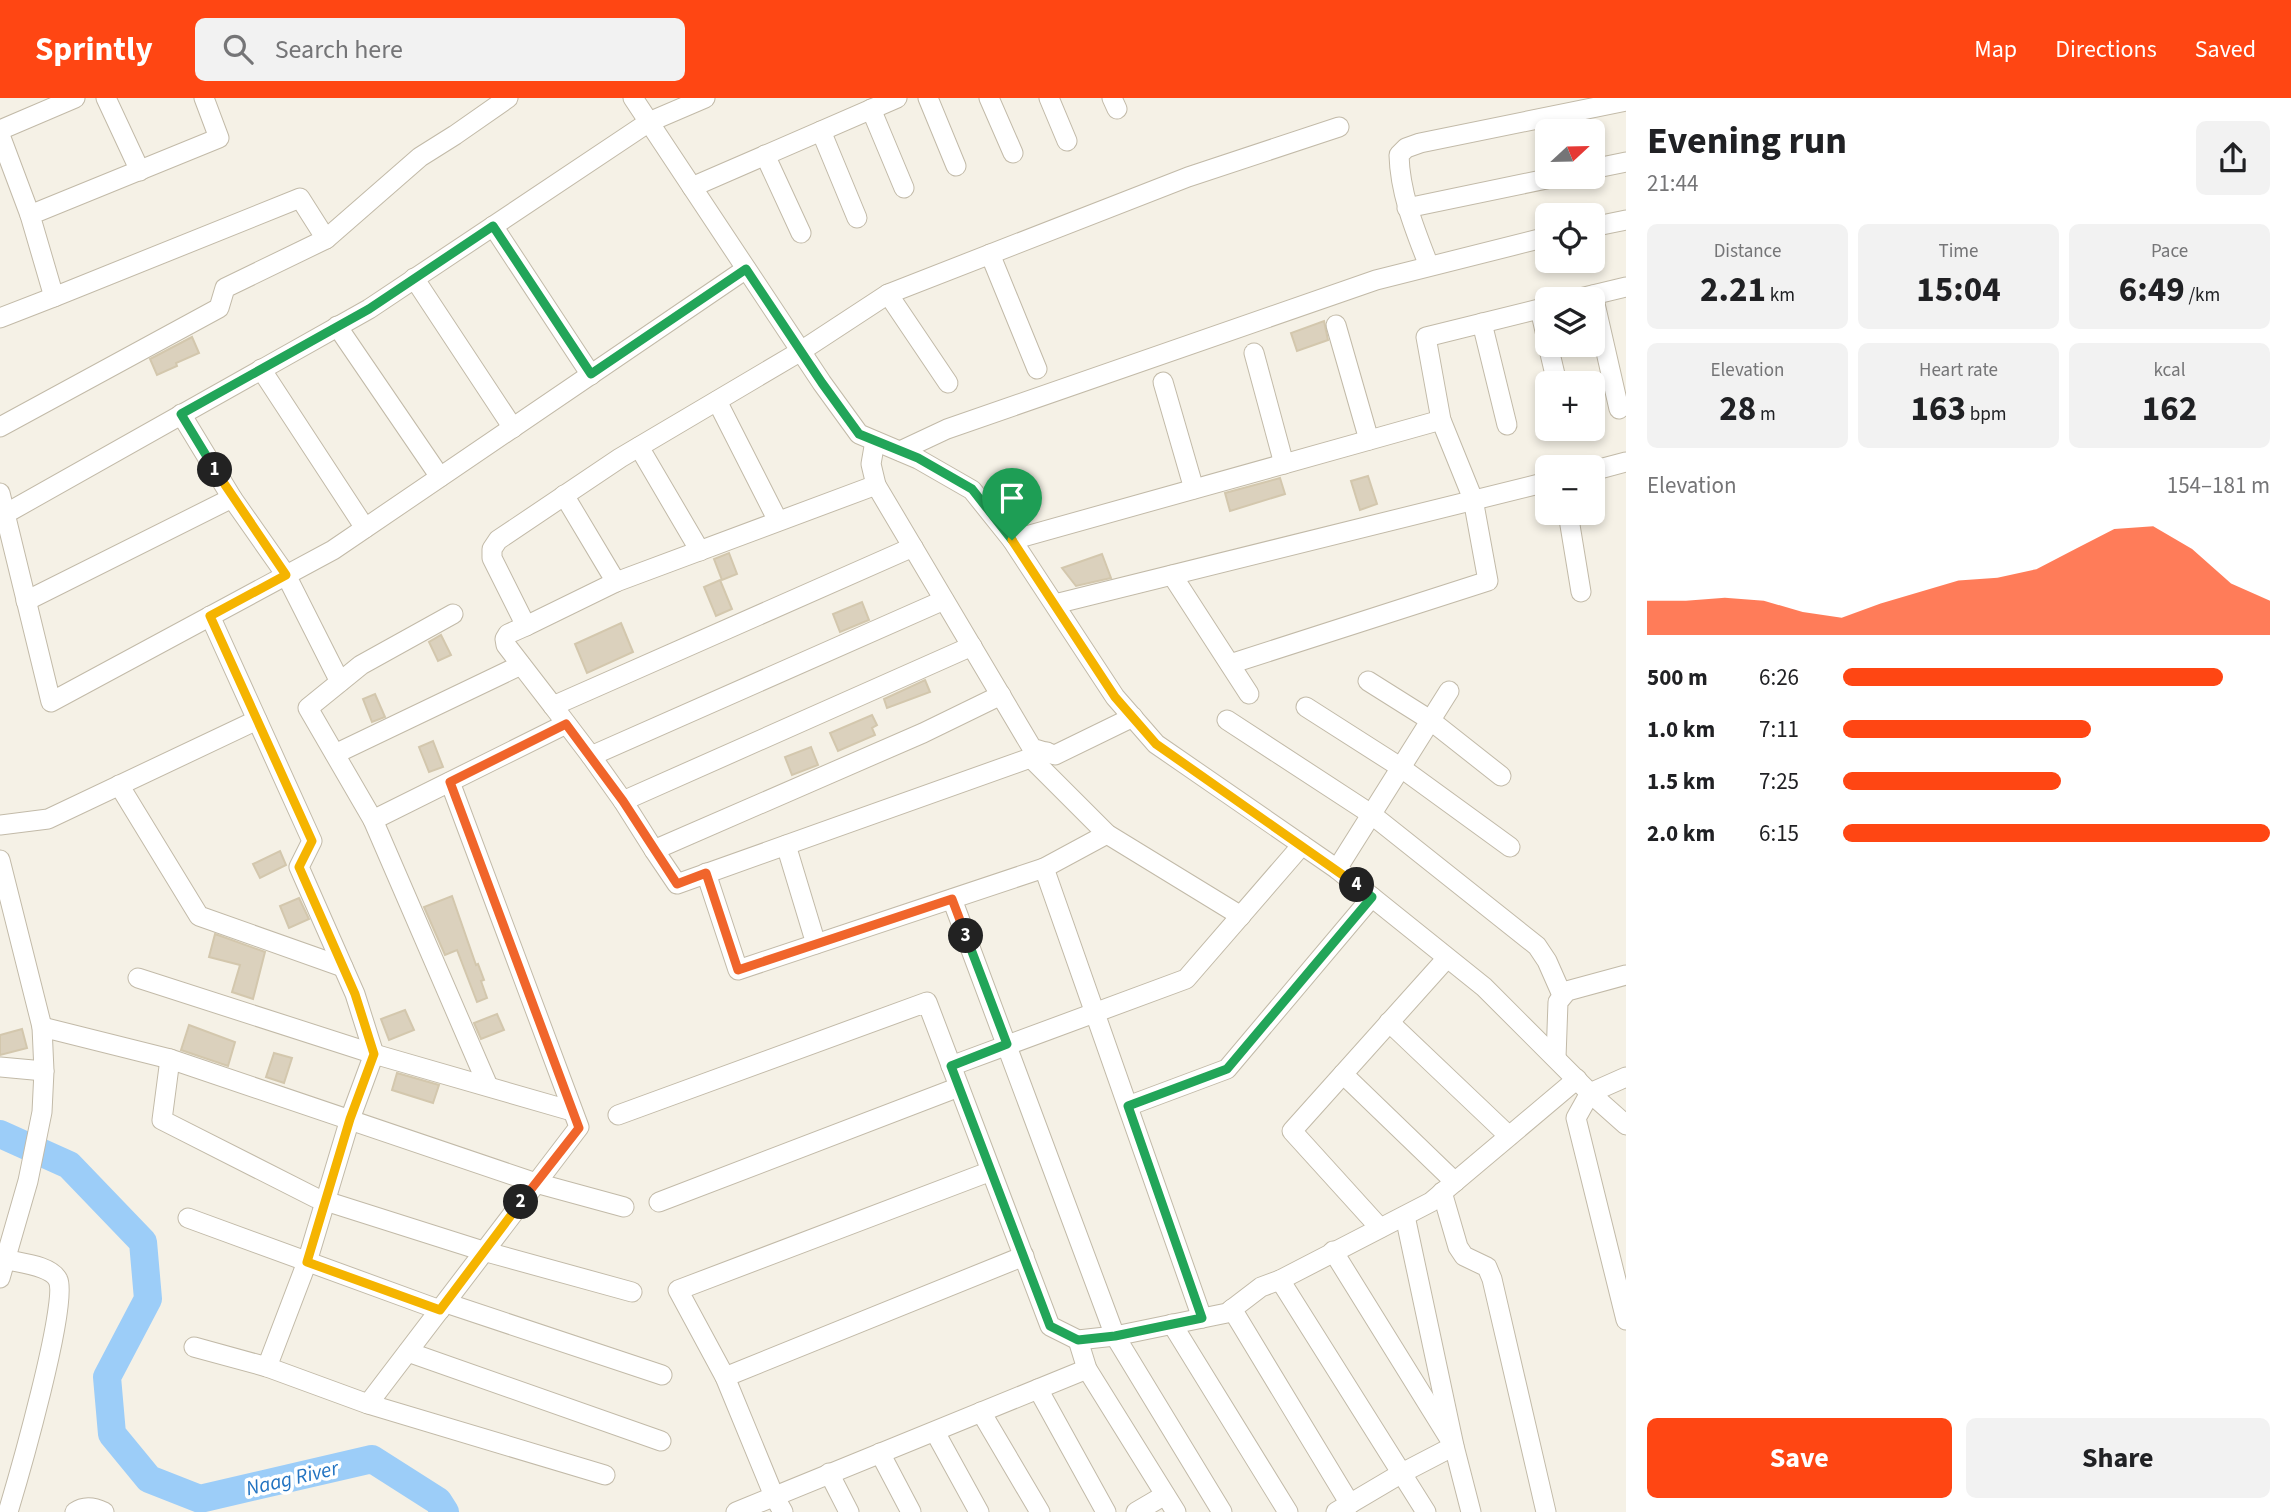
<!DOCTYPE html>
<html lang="en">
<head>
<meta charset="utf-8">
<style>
	:root { --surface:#fff; --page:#f2f2f2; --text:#202124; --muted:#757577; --accent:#ff4613 }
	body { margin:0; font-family:"Source Sans 3",sans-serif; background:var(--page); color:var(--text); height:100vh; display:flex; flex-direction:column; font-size:26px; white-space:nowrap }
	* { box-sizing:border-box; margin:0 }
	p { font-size:23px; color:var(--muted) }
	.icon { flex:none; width:38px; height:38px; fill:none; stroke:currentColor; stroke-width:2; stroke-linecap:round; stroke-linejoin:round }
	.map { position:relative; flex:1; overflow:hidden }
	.side { display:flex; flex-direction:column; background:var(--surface); width:665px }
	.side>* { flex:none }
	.needle { width:46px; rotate:68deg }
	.buttons { position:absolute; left:1535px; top:21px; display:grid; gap:14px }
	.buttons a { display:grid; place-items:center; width:70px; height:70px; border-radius:10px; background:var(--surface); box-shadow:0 4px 10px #0003; font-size:35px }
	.pin { position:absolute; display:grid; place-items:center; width:60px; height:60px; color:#fff; margin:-72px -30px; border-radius:50% 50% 50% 0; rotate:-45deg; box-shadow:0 0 7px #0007 }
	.pin .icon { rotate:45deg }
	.km { position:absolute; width:35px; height:35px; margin:-18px; border-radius:50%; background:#222; color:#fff; font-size:19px; line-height:35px; text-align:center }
	.round { display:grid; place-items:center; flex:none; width:74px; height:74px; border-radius:10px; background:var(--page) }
	.summary { display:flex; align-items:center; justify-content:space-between; height:119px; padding:0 21px }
	h1 { font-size:38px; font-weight:700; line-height:52px }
	.figures { display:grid; grid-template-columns:repeat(3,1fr); gap:10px; height:119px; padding:7px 21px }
	.figures div { display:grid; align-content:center; border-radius:10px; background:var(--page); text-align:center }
	.figures b { font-size:35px; font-weight:700 }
	.figures small { font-size:19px; font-weight:400 }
	.figures p { font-size:19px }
	.chart { height:196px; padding:14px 21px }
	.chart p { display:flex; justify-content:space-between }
	.chart svg { width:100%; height:126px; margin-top:7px; fill:var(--accent); opacity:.7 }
	.primary-button { display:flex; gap:14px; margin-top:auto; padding:14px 21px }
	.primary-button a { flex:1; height:80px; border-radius:10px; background:var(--accent); color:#fff; font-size:28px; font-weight:700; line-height:80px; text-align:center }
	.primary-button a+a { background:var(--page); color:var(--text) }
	ul { padding:0 21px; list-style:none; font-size:23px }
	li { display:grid; grid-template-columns:112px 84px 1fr; align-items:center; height:52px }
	li i { height:18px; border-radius:9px; background:var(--accent) }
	header { display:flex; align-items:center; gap:42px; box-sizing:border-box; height:98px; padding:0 35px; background:var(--accent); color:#fff }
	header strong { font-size:33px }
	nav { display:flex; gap:38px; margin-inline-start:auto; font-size:24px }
	.search { width:490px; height:63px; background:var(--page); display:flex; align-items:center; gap:18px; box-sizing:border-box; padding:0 24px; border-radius:10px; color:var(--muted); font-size:26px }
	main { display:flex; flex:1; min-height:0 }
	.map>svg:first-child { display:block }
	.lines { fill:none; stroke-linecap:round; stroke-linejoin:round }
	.river { stroke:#9ccdf8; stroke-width:28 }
	.building { fill:#dbd1bd; stroke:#d3c7ad; stroke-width:2 }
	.minor-casing { stroke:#c2baa8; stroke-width:21 }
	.minor { stroke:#fff; stroke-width:19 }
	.split-1-casing { stroke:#fff; stroke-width:14 }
	.split-2-casing { stroke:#fff; stroke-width:14 }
	.split-3-casing { stroke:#fff; stroke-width:14 }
	.split-4-casing { stroke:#fff; stroke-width:14 }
	.split-5-casing { stroke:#fff; stroke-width:14 }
	.split-1 { stroke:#22a559; stroke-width:9 }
	.split-2 { stroke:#f5b400; stroke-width:9 }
	.split-3 { stroke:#f0652b; stroke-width:9 }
	.split-4 { stroke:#22a559; stroke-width:9 }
	.split-5 { stroke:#f5b400; stroke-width:9 }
	.labels { text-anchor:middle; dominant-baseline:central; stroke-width:7; stroke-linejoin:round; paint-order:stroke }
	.water-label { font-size:21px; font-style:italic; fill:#2273c1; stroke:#fff }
</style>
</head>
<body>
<header>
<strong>Sprintly</strong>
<div class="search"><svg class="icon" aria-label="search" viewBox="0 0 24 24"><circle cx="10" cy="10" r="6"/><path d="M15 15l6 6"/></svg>Search here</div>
<nav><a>Map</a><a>Directions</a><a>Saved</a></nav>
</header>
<main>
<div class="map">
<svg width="1626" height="1414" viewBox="0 0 1626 1414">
	<rect width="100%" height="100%" fill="#f5f1e6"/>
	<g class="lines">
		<path class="river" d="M0 1036 69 1067 143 1144 148 1201 107 1279 112 1336 149 1381 200 1401 372 1361 438 1403 445 1414"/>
	</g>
	<g class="building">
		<path d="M1324 223 1328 242 1297 253 1291 235Z"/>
		<path d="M192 239 199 255 176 265 177 268 157 277 150 261Z"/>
		<path d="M1368 378 1377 406 1360 412 1351 383Z"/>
		<path d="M1280 380 1285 396 1230 413 1225 395Z"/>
		<path d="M729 455 737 476 722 482 714 461Z"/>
		<path d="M1102 456 1111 480 1076 488 1062 470Z"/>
		<path d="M720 482 732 511 716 518 704 489Z"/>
		<path d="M862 504 869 522 840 534 833 516Z"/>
		<path d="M621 525 633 554 587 575 575 546Z"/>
		<path d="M441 537 451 557 438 563 429 544Z"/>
		<path d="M925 582 930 594 887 610 884 601Z"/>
		<path d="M375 596 385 619 372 624 363 601Z"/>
		<path d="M872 617 877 627 872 630 875 637 838 653 830 635Z"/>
		<path d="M433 643 443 669 429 674 419 649Z"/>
		<path d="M811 649 818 667 792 677 785 659Z"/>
		<path d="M280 753 286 767 260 780 253 766Z"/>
		<path d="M452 798 476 867 478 866 484 882 481 883 487 900 477 904 457 852 445 857 424 809Z"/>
		<path d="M299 800 309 821 289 830 280 808Z"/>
		<path d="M215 836 265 854 253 901 232 894 240 867 209 859Z"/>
		<path d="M405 912 414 932 389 942 381 921Z"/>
		<path d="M497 916 504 932 481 941 474 925Z"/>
		<path d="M189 927 235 944 228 968 181 952Z"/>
		<path d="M22 931 27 950 0 957V937Z"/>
		<path d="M274 955 292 960 284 985 266 979Z"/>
		<path d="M397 975 439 987 433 1005 392 992Z"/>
	</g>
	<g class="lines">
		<g class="minor-casing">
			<g id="minor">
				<path d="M106 0 140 73"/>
				<path d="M633 0 822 285 859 336 918 361 972 392 1012 442 1115 599 1156 646 1337 771 1484 889 1590 995 1626 1027"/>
				<path d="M928 0 956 68"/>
				<path d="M989 0 1013 55"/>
				<path d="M1049 0 1067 43"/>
				<path d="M1112 0 1117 11"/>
				<path d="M871 11 904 90"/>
				<path d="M0 32 75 0"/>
				<path d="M821 33 857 120"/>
				<path d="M0 37 30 117"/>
				<path d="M765 57 801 135"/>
				<path d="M1592 71 1626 64"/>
				<path d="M692 89 897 0"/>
				<path d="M1407 110 1556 79"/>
				<path d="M493 128 591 277"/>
				<path d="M1592 129 1626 122"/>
				<path d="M326 141 420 59 455 37 508 0"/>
				<path d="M990 156 1037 271"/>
				<path d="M1429 168C1415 132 1400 96 1399 57L1406 50 1420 45 1626 3"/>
				<path d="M414 180 513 330"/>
				<path d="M888 196 948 285"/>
				<path d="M1593 197 1619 311"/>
				<path d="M1576 201 1626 189"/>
				<path d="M1540 211 1547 242"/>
				<path d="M0 220 54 199"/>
				<path d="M1482 225 1507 327"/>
				<path d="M1336 227 1369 342"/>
				<path d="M337 228 440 379"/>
				<path d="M1548 247 1557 285"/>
				<path d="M1254 255 1284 366"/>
				<path d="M261 271 365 430"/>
				<path d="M1163 284 1194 391"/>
				<path d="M717 303 778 423"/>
				<path d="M181 316 232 400 286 477 340 584"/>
				<path d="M0 329 219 210 225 190 326 141 300 100 54 199 30 117 219 40 204 0"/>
				<path d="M875 343 871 366 876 387"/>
				<path d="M639 349 700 453"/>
				<path d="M900 353 947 331 1376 182 1547 139"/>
				<path d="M1592 373 1626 364"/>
				<path d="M0 395 51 604 333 452 746 171"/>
				<path d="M564 397 616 484"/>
				<path d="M1568 415 1581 494"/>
				<path d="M5 416 369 211 649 24 705 0"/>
				<path d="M1012 442 1441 322"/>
				<path d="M1172 477 1249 596"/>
				<path d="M26 503 232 400"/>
				<path d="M1055 506 1547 384"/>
				<path d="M453 516 361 567 308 610 373 722 488 988"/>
				<path d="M210 518 312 743 299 769 355 896 374 956 350 1021 307 1164 267 1269"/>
				<path d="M526 528 508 536 505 541 506 547 553 608 913 449"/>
				<path d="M1230 566 1488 483 1473 401 1441 322 1426 239 1547 209"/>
				<path d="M1368 583 1430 622 1501 678"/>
				<path d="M553 608 591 658 944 502"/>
				<path d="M1306 609 1400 669 1510 749"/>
				<path d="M1133 619 1055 657 1032 650 876 387 616 484 526 528 492 460V451L498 442 620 360 801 253 888 196 1188 79 1339 29"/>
				<path d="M1227 622 1371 716 1537 848 1547 863 1562 897"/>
				<path d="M335 656 521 567"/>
				<path d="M591 658 623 703 972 548"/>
				<path d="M1031 660 1107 736 1241 818"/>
				<path d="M119 687 199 818 343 869"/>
				<path d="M623 703 654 752 923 635 1001 597"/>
				<path d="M373 722 566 626"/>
				<path d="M0 727 48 721 257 622"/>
				<path d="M786 747 816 846"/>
				<path d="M654 752 677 786 1047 654"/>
				<path d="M0 762 42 929"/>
				<path d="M1044 770 1202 1220"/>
				<path d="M1337 771 1449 593"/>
				<path d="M706 775 738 872 1044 770 1107 736"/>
				<path d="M952 801 1115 1238 1222 1414"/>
				<path d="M138 880 374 956 572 1013"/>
				<path d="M1389 924 1509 1038"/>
				<path d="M1556 960 1558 904 1567 893 1626 877"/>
				<path d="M170 961 162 1022 316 1100 483 1153 632 1194"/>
				<path d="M951 968 1186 881 1302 747"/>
				<path d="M0 969 44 973 42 929 170 961 536 1085 624 1109"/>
				<path d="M1343 976 1455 1084"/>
				<path d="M1626 979 1590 995 1576 1020 1626 1222"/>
				<path d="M1128 1008 1227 971 1372 799"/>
				<path d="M618 1017 927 904 1050 1228 1078 1242 1115 1238 1227 1215 1261 1189 1280 1182 1431 1104 1577 981"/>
				<path d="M1442 1094 1458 1149 1464 1158 1487 1169 1492 1181 1546 1414"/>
				<path d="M659 1104 959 989"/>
				<path d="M1405 1118 1454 1348 1471 1414"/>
				<path d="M188 1120 440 1212"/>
				<path d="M1380 1130 1292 1033 1447 860"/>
				<path d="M1333 1153 1454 1348 1402 1375 1336 1414"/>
				<path d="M4 1161C19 1165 51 1167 58 1182 69 1204 18 1381 8 1414"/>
				<path d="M0 1180 28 1083 42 1014 44 973"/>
				<path d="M1280 1182 1426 1414"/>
				<path d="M446 1205 662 1277"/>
				<path d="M1232 1211 1350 1406"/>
				<path d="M1172 1226 1288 1414"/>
				<path d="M1078 1242 1087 1271 1176 1414"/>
				<path d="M194 1249 267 1269 368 1306 605 1377"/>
				<path d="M408 1254 661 1343"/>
				<path d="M725 1279 1024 1158"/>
				<path d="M1038 1291 1106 1414"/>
				<path d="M368 1306 579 1029 450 684"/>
				<path d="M981 1314 1040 1414"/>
				<path d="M935 1334 979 1414"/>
				<path d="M880 1355 911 1414"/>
				<path d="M829 1375 849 1414"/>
				<path d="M75 1414C85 1407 94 1409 104 1414"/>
				<path d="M736 1414 1087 1271"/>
				<path d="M783 1414 774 1398 725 1279 678 1192 991 1073"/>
				<path d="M1136 1414 1165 1397"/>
			</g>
		</g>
		<use href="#minor" class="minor"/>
	</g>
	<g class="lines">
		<g class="split-1-casing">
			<path id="split-1" d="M215 372 181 316 369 211 493 128 591 276 746 171 822 285 859 336 918 360 972 391 1012 442"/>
		</g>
		<g class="split-2-casing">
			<path id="split-2" d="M215 372 286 477 210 518 312 743 299 769 355 896 374 956 350 1021 307 1164 440 1212 521 1104"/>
		</g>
		<g class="split-3-casing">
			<path id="split-3" d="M521 1104 579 1030 450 684 566 626 623 703 677 786 706 775 738 872 952 801 966 838"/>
		</g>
		<g class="split-4-casing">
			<path id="split-4" d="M966 838 1007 946 951 968 1050 1228 1078 1242 1115 1238 1202 1220 1128 1008 1227 971 1372 799 1357 787"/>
		</g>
		<g class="split-5-casing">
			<path id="split-5" d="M1012 442 1115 599 1156 646 1357 787"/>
		</g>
		<use href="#split-1" class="split-1"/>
		<use href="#split-2" class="split-2"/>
		<use href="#split-3" class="split-3"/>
		<use href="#split-4" class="split-4"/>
		<use href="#split-5" class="split-5"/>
	</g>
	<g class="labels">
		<g class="water-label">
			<text transform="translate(292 1380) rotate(-13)">Naag River</text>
		</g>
	</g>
</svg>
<div class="buttons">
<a><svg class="needle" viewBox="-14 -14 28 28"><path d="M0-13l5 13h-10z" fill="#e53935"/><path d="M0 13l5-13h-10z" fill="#757577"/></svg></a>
<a><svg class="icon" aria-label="locate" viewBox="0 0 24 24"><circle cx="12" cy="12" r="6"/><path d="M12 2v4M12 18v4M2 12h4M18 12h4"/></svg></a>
<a><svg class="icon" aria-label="layers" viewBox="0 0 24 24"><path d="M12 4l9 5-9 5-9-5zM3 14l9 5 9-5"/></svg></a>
<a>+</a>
<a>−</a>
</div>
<div class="pin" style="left:1012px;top:442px;background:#1e9e55"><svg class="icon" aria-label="arrive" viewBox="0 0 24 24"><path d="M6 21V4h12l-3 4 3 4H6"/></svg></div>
<b class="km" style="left:215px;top:372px">1</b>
<b class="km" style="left:521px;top:1104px">2</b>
<b class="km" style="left:966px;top:838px">3</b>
<b class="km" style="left:1357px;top:787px">4</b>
</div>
<section class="side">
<div class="summary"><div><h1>Evening run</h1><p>21:44</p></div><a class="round"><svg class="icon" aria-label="share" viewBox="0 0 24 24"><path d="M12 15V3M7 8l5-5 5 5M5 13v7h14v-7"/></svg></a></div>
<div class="figures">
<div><p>Distance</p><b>2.21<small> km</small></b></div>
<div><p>Time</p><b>15:04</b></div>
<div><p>Pace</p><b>6:49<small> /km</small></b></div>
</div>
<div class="figures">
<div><p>Elevation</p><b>28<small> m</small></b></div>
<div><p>Heart rate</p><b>163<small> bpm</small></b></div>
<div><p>kcal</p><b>162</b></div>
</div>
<div class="chart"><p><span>Elevation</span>154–181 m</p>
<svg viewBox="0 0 160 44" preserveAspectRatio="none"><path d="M0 44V32L10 32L20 31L30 32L40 36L50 38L60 33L70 29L80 25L90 24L100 21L110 14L120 7L130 6L140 14L150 26L160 32V44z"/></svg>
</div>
<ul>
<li><b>500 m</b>6:26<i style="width:89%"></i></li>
<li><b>1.0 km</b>7:11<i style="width:58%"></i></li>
<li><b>1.5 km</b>7:25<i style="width:51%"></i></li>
<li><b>2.0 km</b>6:15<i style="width:100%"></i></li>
</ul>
<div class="primary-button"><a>Save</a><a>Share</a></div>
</section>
</main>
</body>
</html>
